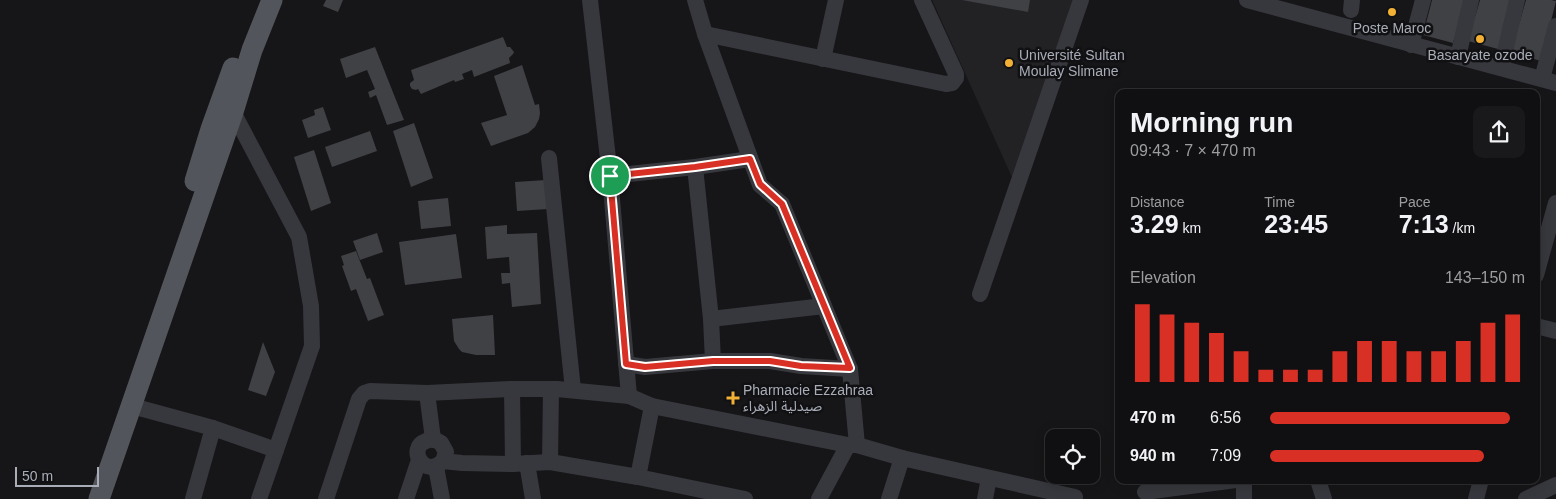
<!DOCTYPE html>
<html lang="en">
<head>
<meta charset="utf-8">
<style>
	:root { --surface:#101012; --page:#19191b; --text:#f1f3f6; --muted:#9c9d9f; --line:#303032; --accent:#d93025 }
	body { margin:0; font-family:Helvetica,"Noto Sans Arabic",sans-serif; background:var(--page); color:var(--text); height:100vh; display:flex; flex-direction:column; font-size:19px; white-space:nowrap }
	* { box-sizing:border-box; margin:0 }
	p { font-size:16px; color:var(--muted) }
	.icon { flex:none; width:28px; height:28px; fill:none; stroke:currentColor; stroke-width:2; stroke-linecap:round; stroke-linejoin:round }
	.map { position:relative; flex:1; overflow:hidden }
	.details { position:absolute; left:1115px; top:89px; width:425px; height:395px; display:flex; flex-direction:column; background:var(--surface); border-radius:10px; box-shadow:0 2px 12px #0003,0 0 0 1px var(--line) }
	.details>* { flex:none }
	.buttons { position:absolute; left:1045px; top:429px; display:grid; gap:10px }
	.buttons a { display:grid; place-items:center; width:55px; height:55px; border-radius:10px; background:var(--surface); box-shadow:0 2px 12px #0003,0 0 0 1px var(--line); font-size:25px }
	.scale { position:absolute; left:15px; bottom:12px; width:84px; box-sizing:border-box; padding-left:5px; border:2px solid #a8adb8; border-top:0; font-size:14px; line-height:18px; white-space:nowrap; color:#a8adb8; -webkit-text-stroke:4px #111113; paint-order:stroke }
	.pin { position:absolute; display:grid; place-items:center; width:42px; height:42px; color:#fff; margin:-21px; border:2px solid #fff; border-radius:50%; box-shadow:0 1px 5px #0007 }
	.round { display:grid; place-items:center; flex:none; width:52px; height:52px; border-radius:10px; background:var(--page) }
	.overview { display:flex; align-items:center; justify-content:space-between; height:85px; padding:0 15px }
	h1 { font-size:28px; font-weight:600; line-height:38px }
	.figures { display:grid; grid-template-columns:repeat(3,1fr); gap:8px; height:85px; padding:5px 15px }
	.figures div { display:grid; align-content:center }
	.figures b { font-size:25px; font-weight:600 }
	.figures small { font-size:14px; font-weight:400 }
	.figures p { font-size:14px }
	.chart { height:140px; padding:10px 15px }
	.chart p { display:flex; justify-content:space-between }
	.chart svg { width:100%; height:90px; margin-top:5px; stroke:var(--accent); stroke-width:6 }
	ul { padding:0 15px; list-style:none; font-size:16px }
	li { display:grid; grid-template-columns:80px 60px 1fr; align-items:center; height:38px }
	li i { height:12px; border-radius:6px; background:var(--accent) }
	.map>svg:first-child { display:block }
	.built { fill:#222225 }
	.building { fill:#404145 }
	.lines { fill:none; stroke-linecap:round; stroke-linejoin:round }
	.minor { stroke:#37383d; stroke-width:16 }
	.major { stroke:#53555c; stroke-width:21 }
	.route-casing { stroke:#fff; stroke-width:10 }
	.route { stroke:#d93025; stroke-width:6 }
	.poi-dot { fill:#f2b134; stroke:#111113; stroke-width:2 }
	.labels { text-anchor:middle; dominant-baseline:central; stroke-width:5; stroke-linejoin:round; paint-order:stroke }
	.poi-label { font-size:14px; fill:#a8adb8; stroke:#111113 }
</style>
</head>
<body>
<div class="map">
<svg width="1556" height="499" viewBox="0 0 1556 499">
	<rect width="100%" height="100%" fill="#161618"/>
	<path class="built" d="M932 0H1074L1020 195Z"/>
	<g class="building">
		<path d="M326 0H343L338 12 323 6Z"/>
		<path d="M962 0H1030L1028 12Z"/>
		<path d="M1432 0H1465L1453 43 1423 35Z"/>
		<path d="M1480 0H1511L1498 49 1468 41Z"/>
		<path d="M1526 0H1551L1556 1 1541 61 1511 52Z"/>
		<path d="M503 37 507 47H510L514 52 513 54 509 58 510 63 474 77 472 70 462 74 464 79 455 82 454 80 421 94 418 89 416 90 412 89 410 86V83L414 80 411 70Z"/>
		<path d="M375 47 404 120 387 125 376 95 370 98 368 92 375 89 367 70 346 78 340 59Z"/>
		<path d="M522 65 535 105 539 104 540 113 539 119 535 127 528 133 491 146 481 123 507 115 494 76Z"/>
		<path d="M323 107 331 130 308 138 302 120 315 115 314 110Z"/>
		<path d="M414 123 433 178 411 187 393 131Z"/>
		<path d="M370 131 377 151 332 167 325 147Z"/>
		<path d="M314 150 331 203 311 211 294 157Z"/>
		<path d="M546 180 548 209 517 211 515 182Z"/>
		<path d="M448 198 451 226 421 229 418 201Z"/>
		<path d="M507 225V234L537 233 541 304 512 307 510 283 502 284 501 273H510L509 257 487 259 485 227Z"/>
		<path d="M377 233 383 252 360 260 353 241Z"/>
		<path d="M456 234 462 278 405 285 399 242Z"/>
		<path d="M356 251 367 279 370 278 384 315 368 321 356 289 351 291 342 266 344 265 341 256Z"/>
		<path d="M493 315 495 355H476L462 352 459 349 454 341 452 319Z"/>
		<path d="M263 342 275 372 266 396 248 390Z"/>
	</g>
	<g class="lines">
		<g class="minor">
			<path d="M590 0 610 176 629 396"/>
			<path d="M695 0 705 34 760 185 782 204 850 369 857 445"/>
			<path d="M1247 0 1556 83"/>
			<path d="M1351 10 1352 0"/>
			<path d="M705 34 946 84 952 83 956 78V74L922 0"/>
			<path d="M1411 45 1423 0"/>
			<path d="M1458 57 1471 0"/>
			<path d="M823 59 836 0"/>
			<path d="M1501 68 1517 0"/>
			<path d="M1542 79 1556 26"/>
			<path d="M233 112 299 237 311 306 312 346 259 499"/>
			<path d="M549 158 573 390"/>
			<path d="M695 167 711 319"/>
			<path d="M610 176 695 167 750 159"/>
			<path d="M1536 275 1556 203"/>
			<path d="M980 294 1081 0"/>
			<path d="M1536 326 1556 331"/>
			<path d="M713 361 711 319 824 306"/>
			<path d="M626 364 645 367 713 361H770L801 366 850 369"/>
			<path d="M512 389 513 464"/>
			<path d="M427 393 433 439"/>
			<path d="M132 406 213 428 276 450"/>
			<path d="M443 461 446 452 441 443C437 440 432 438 426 441 406 448 425 480 443 461L462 463 513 464 550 462 638 477 652 406"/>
			<path d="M550 462 551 389"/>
			<path d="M527 463 533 499"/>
			<path d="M436 467 442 499"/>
			<path d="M638 477 745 499"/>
			<path d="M1239 480 1244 484V499"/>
			<path d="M1318 480 1324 499"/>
			<path d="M1145 492 1236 480"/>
			<path d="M193 499 213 428"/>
			<path d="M326 499 359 399 364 393 370 391 427 393 512 389H557L629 396 652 406 848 445H857L902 458 1075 497"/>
			<path d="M406 499 419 460"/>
			<path d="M819 499 848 445"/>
			<path d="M889 499 902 458"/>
			<path d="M985 499 989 478"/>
			<path d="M1476 499 1481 480"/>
			<path d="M1526 499 1556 485"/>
		</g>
		<g class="major">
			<path d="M195 181 211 129 233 68"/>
			<path d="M99 499 233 112 252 50 272 0"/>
		</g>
	</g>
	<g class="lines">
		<g class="route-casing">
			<path id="route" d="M750 159 760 184 782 204 850 368 801 366 770 361H713L645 367 626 364 610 176 695 167Z"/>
		</g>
		<use href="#route" class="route"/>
	</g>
	<g class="poi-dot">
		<circle cx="1392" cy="12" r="5"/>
		<circle cx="1480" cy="39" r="5"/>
		<circle cx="1009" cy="63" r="5"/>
		<path d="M730.5 390.5h5v5h5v5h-5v5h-5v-5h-5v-5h5z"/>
	</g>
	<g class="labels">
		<g class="poi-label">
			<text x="1392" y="28">Poste Maroc</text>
			<text x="1019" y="55" text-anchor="start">Université Sultan<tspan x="1019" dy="16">Moulay Slimane</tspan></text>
			<text x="1480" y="55">Basaryate ozode</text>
			<text x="743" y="390" text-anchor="start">Pharmacie Ezzahraa<tspan x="743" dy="16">صيدلية الزهراء</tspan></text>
		</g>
	</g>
</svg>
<div class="buttons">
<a><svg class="icon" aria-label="locate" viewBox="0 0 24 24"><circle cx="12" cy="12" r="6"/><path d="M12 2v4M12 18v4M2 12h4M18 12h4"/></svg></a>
</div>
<div class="scale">50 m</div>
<div class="pin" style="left:610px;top:176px;background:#1e9e55"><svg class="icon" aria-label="arrive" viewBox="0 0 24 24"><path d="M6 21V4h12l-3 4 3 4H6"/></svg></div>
<section class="details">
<div class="overview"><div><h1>Morning run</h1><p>09:43 · 7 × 470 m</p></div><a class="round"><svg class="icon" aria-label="share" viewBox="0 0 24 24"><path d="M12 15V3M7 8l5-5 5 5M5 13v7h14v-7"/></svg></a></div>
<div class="figures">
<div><p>Distance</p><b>3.29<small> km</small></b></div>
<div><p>Time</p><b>23:45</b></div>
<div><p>Pace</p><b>7:13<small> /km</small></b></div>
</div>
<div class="chart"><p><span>Elevation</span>143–150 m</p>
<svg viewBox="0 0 160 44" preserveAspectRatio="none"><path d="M5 44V6M15 44V11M25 44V15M35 44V20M45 44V29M55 44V38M65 44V38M75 44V38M85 44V29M95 44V24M105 44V24M115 44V29M125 44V29M135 44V24M145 44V15M155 44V11"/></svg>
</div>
<ul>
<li><b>470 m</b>6:56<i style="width:94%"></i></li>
<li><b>940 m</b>7:09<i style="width:84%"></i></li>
</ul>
</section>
</div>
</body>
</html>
